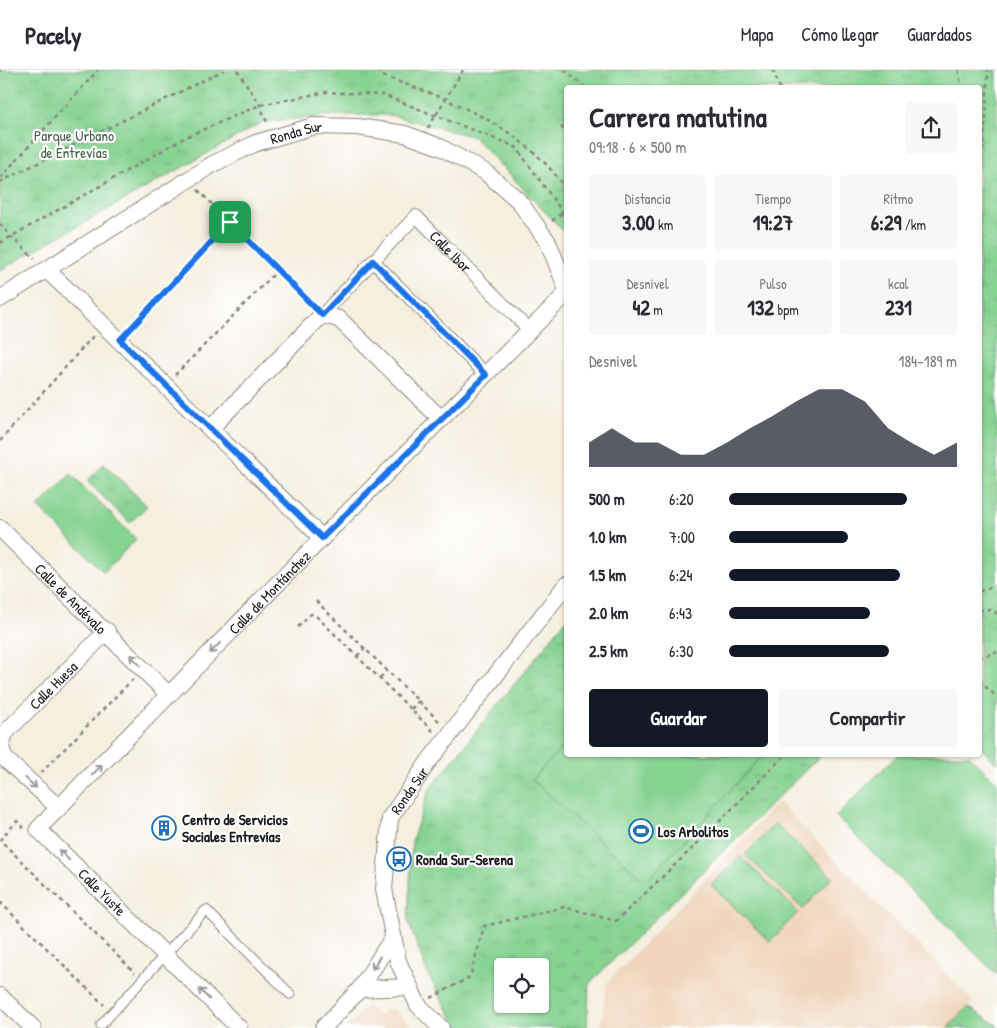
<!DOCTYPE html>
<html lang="es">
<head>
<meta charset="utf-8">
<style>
	:root { --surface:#fff; --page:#f7f7f7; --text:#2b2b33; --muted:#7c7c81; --line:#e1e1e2; --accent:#111827 }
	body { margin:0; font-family:"Patrick Hand",sans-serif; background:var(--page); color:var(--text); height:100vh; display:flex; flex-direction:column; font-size:19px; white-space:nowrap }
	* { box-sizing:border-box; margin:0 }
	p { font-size:16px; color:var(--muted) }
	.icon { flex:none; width:28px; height:28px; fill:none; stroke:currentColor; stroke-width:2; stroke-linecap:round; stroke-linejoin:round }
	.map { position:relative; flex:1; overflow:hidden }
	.sheet { position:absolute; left:564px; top:15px; width:418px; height:672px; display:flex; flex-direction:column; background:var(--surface); border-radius:5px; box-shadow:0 1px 4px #0004 }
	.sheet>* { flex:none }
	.tools { position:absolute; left:494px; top:888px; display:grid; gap:10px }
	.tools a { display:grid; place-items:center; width:55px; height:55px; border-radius:5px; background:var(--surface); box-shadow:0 1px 4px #0004; font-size:25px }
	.pin { position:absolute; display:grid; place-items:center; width:42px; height:42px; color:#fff; margin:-21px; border-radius:10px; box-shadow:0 2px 8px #0006 }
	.round { display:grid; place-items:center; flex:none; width:52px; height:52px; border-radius:5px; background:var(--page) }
	.summary { display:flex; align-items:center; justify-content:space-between; height:85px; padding:0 25px }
	h1 { font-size:28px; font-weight:700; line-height:38px }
	.stats { display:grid; grid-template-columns:repeat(3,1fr); gap:8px; height:85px; padding:5px 25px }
	.stats div { display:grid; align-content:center; border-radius:5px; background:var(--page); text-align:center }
	.stats b { font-size:21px; font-weight:700 }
	.stats small { font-size:14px; font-weight:400 }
	.stats p { font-size:14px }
	.chart { height:140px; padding:10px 25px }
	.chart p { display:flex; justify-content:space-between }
	.chart svg { width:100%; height:90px; margin-top:5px; fill:var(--accent); opacity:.7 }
	.action { display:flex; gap:10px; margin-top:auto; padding:10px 25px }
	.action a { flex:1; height:58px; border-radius:5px; background:var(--accent); color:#fff; font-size:20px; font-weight:700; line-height:58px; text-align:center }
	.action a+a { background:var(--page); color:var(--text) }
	ul { padding:0 25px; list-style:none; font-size:16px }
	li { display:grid; grid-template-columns:80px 60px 1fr; align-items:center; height:38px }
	li i { height:12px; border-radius:6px; background:var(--accent) }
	header { display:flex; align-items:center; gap:30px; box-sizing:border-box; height:70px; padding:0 25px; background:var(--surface); border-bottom:1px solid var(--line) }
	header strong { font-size:24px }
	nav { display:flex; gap:28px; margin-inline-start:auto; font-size:18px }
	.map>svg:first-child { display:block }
	.built { fill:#efd6bc }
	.park { fill:url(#park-tufts); stroke:#517857; fill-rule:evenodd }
	.pitch { fill:#86d392; stroke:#517857 }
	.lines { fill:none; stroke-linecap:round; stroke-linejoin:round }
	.service-casing { stroke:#88867d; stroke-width:11 }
	.pedestrian-casing { stroke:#88867d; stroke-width:14 }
	.minor-casing { stroke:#88867d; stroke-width:18 }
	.path { stroke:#88867d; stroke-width:2.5; stroke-dasharray:4 4; stroke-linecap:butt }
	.service { stroke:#fff; stroke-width:9 }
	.pedestrian { stroke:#fff; stroke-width:12 }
	.minor { stroke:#fff; stroke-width:16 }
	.oneway { stroke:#999 }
	.route-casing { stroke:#fff; stroke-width:10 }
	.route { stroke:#1a73e8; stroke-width:6 }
	.labels { text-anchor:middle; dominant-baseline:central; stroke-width:4.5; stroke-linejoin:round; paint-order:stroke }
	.street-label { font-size:15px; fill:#1c1c1c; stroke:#fff }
	.park-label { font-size:15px; fill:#46654b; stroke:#fff }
	.poi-label { font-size:15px; font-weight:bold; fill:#1c1c1c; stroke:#fff; text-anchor:start }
</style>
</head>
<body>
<header>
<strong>Pacely</strong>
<nav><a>Mapa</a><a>Cómo llegar</a><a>Guardados</a></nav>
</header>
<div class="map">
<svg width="997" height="958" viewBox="0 0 997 958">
	<defs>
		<pattern id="park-tufts" width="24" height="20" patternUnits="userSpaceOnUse" patternTransform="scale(1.25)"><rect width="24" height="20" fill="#86d392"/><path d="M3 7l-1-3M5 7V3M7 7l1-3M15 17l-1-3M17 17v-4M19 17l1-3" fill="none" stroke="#73b57d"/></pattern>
	</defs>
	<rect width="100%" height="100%" fill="#fff"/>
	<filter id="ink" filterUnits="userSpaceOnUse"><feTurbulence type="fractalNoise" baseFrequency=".02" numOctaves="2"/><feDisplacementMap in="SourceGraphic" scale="10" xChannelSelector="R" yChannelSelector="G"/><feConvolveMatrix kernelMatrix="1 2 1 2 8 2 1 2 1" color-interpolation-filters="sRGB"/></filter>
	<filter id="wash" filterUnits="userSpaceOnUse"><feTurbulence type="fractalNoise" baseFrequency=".0096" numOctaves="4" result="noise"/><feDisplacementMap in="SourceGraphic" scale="20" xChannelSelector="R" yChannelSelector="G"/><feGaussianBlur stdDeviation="1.12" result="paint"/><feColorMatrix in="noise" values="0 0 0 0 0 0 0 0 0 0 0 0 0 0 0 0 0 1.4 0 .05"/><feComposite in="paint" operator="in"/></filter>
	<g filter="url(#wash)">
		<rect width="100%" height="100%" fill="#f5efde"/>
		<g class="built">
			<path d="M778 732 973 931 947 958H601L607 913Z"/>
			<path d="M367 936 378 946 385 940 393 939 415 958H346Z"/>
		</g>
		<g class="park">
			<path d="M0 0H997V694L979 676V18H566V164L474 67 390 45H338L263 52 0 200Z"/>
			<path d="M104 394 147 436 130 453 87 411Z"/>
			<path d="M566 550V685H821L589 914 587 958H464L456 954 428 905 408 851 412 771 429 720ZM502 896H540V934H502Z"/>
		</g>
		<g class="pitch">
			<path d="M71 404 136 469 104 502 38 437Z"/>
			<path d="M566 673V685H763L646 812 532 710Z"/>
			<path d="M897 685H969L997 713 996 904 836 746Z"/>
			<path d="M775 754 832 807 803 839 745 785Z"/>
			<path d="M740 786 798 842 770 872 711 815Z"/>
			<path d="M968 937 997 955V958H947Z"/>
		</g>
	</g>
	<g filter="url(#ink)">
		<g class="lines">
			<g class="service-casing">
				<path id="service" d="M101 955 206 840 290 924"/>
			</g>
			<g class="pedestrian-casing">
				<g id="pedestrian">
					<path d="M373 191 486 305"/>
					<path id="s1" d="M322 245 416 146 530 261"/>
				</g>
			</g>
			<g class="minor-casing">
				<g id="minor">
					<path d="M47 200 322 468"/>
					<path id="s2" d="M0 229 213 94 256 73 314 56 358 57 405 64 440 77 485 102 518 130 548 172 566 217"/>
					<path d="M210 359 322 245 339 249 441 349"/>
					<path id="s3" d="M0 458 169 625"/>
					<path id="s4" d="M59 738 4 688 1 676 5 663 107 561"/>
					<path d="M360 919 410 917"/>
					<path d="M0 926 33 958"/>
					<path id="s5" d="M239 958 38 759 322 468 566 224"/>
					<path d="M323 958 360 919 393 867"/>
					<path id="s6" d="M441 958 418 935 398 891 384 819 390 748 429 691 566 515"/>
				</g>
			</g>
			<g class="path">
				<path d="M237 0 260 35 268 55"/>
				<path d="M378 0 382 6C452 30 523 56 566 119"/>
				<path d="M564 0 586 18"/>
				<path d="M773 0 780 18"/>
				<path d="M958 0 962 18"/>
				<path d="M0 1 1 0"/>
				<path d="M566 50 561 56 566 63"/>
				<path d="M428 58 463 0"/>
				<path d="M979 90 981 98"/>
				<path d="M0 108 98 0"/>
				<path d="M0 112 224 0"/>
				<path d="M979 113 986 48 988 0"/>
				<path d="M198 120 312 235"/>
				<path d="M552 151 566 140"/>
				<path d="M0 154 11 167 35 189"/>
				<path d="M0 173 186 67 260 35 327 22 383 25 516 77 566 147"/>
				<path d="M130 259 230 153"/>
				<path d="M175 305 277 201"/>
				<path d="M0 371 94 265"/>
				<path d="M979 521 997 516"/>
				<path d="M316 531 441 653"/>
				<path d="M979 541C984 538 993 539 997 544"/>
				<path d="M298 557 311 544 315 545 434 662"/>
				<path d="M357 586 365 578"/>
				<path d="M979 588 997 582"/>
				<path d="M380 608 387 600"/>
				<path d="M979 611 997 627"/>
				<path d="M411 639 419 631"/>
				<path d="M41 703 133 609"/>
				<path d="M24 758 17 751 0 770 135 903"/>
				<path d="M0 832 104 935"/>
				<path d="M431 928 470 907 484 856 565 837 616 851 700 771 785 685"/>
			</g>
			<use href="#service" class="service"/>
			<use href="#pedestrian" class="pedestrian"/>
			<use href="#minor" class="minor"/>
		</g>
		<defs><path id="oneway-shaft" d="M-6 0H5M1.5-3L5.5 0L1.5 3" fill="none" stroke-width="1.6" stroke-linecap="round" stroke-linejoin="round" transform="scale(1.25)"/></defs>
		<g class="oneway">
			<use href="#oneway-shaft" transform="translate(215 578) rotate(134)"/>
			<use href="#oneway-shaft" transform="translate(135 590) rotate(-134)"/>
			<use href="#oneway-shaft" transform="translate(97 700) rotate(-46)"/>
			<use href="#oneway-shaft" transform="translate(31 713) rotate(42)"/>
			<use href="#oneway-shaft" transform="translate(64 785) rotate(-135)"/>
			<use href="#oneway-shaft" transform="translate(376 893) rotate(122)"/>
			<use href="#oneway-shaft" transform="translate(204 924) rotate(-135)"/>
		</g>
	</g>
	<g class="lines" filter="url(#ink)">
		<g class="route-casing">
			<path id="route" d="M230 152 322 245 373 191 486 305 322 468 120 270Z"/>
		</g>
		<use href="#route" class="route"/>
	</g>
	<defs>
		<g id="building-ring" transform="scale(1.25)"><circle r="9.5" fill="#fff" stroke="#1f6fb2" stroke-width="1.5"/><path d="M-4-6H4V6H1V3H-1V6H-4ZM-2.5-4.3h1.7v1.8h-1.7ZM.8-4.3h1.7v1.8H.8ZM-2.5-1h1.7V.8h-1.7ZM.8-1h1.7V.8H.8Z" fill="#1f6fb2"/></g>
		<g id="stadium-ring" transform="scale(1.25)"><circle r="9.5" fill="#fff" stroke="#1f6fb2" stroke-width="1.5"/><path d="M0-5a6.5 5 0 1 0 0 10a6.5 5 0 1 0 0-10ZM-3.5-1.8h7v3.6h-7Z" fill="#1f6fb2"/></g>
		<g id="bus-ring" transform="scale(1.25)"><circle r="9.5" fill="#fff" stroke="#1f6fb2" stroke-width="1.5"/><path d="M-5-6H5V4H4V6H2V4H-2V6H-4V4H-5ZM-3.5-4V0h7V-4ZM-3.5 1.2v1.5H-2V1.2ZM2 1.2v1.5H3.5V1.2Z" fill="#1f6fb2"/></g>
	</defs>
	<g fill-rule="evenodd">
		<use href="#building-ring" x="164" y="758"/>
		<use href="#stadium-ring" x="641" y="761"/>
		<use href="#bus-ring" x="399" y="789"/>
	</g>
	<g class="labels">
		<g class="street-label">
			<text stroke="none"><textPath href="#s2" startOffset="342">Ronda Sur</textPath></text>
			<text stroke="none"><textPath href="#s1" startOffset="186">Calle Ibor</textPath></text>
			<text stroke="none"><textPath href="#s5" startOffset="614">Calle de Montánchez</textPath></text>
			<text stroke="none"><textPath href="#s3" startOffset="100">Calle de Andévalo</textPath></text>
			<text stroke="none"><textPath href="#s4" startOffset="168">Calle Huesa</textPath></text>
			<text stroke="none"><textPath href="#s6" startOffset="259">Ronda Sur</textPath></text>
			<text transform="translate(102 822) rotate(45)">Calle Yuste</text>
		</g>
		<g class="park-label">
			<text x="74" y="65">Parque Urbano<tspan x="74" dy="17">de Entrevías</tspan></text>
		</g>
		<g class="poi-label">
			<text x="182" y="749">Centro de Servicios<tspan x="182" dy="17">Sociales Entrevías</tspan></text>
			<text x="658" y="761">Los Arbolitos</text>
			<text x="416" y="789">Ronda Sur-Serena</text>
		</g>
	</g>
</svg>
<div class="tools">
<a><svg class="icon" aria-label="locate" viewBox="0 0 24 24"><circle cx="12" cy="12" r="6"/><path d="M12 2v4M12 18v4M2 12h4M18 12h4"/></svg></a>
</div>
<div class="pin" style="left:230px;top:152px;background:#1e9e55"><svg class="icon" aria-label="arrive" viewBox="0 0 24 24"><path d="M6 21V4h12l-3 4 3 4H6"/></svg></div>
<section class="sheet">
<div class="summary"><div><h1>Carrera matutina</h1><p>09:18 · 6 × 500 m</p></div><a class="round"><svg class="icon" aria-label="share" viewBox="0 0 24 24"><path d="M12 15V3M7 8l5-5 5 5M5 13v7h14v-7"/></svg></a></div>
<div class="stats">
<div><p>Distancia</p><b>3.00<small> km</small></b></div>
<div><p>Tiempo</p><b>19:27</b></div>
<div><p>Ritmo</p><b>6:29<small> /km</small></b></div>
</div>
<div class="stats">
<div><p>Desnivel</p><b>42<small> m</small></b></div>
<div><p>Pulso</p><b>132<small> bpm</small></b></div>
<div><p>kcal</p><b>231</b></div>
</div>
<div class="chart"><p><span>Desnivel</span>184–189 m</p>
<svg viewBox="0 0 160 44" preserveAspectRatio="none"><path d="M0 44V32L10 25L20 32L30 32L40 38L50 38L60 32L70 25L80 19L90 12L100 6L110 6L120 12L130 25L140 32L150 38L160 32V44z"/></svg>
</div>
<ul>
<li><b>500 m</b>6:20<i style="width:78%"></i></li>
<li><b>1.0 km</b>7:00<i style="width:52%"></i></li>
<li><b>1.5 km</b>6:24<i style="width:75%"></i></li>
<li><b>2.0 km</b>6:43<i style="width:62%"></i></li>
<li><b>2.5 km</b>6:30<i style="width:70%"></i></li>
</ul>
<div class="action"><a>Guardar</a><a>Compartir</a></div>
</section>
</div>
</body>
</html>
